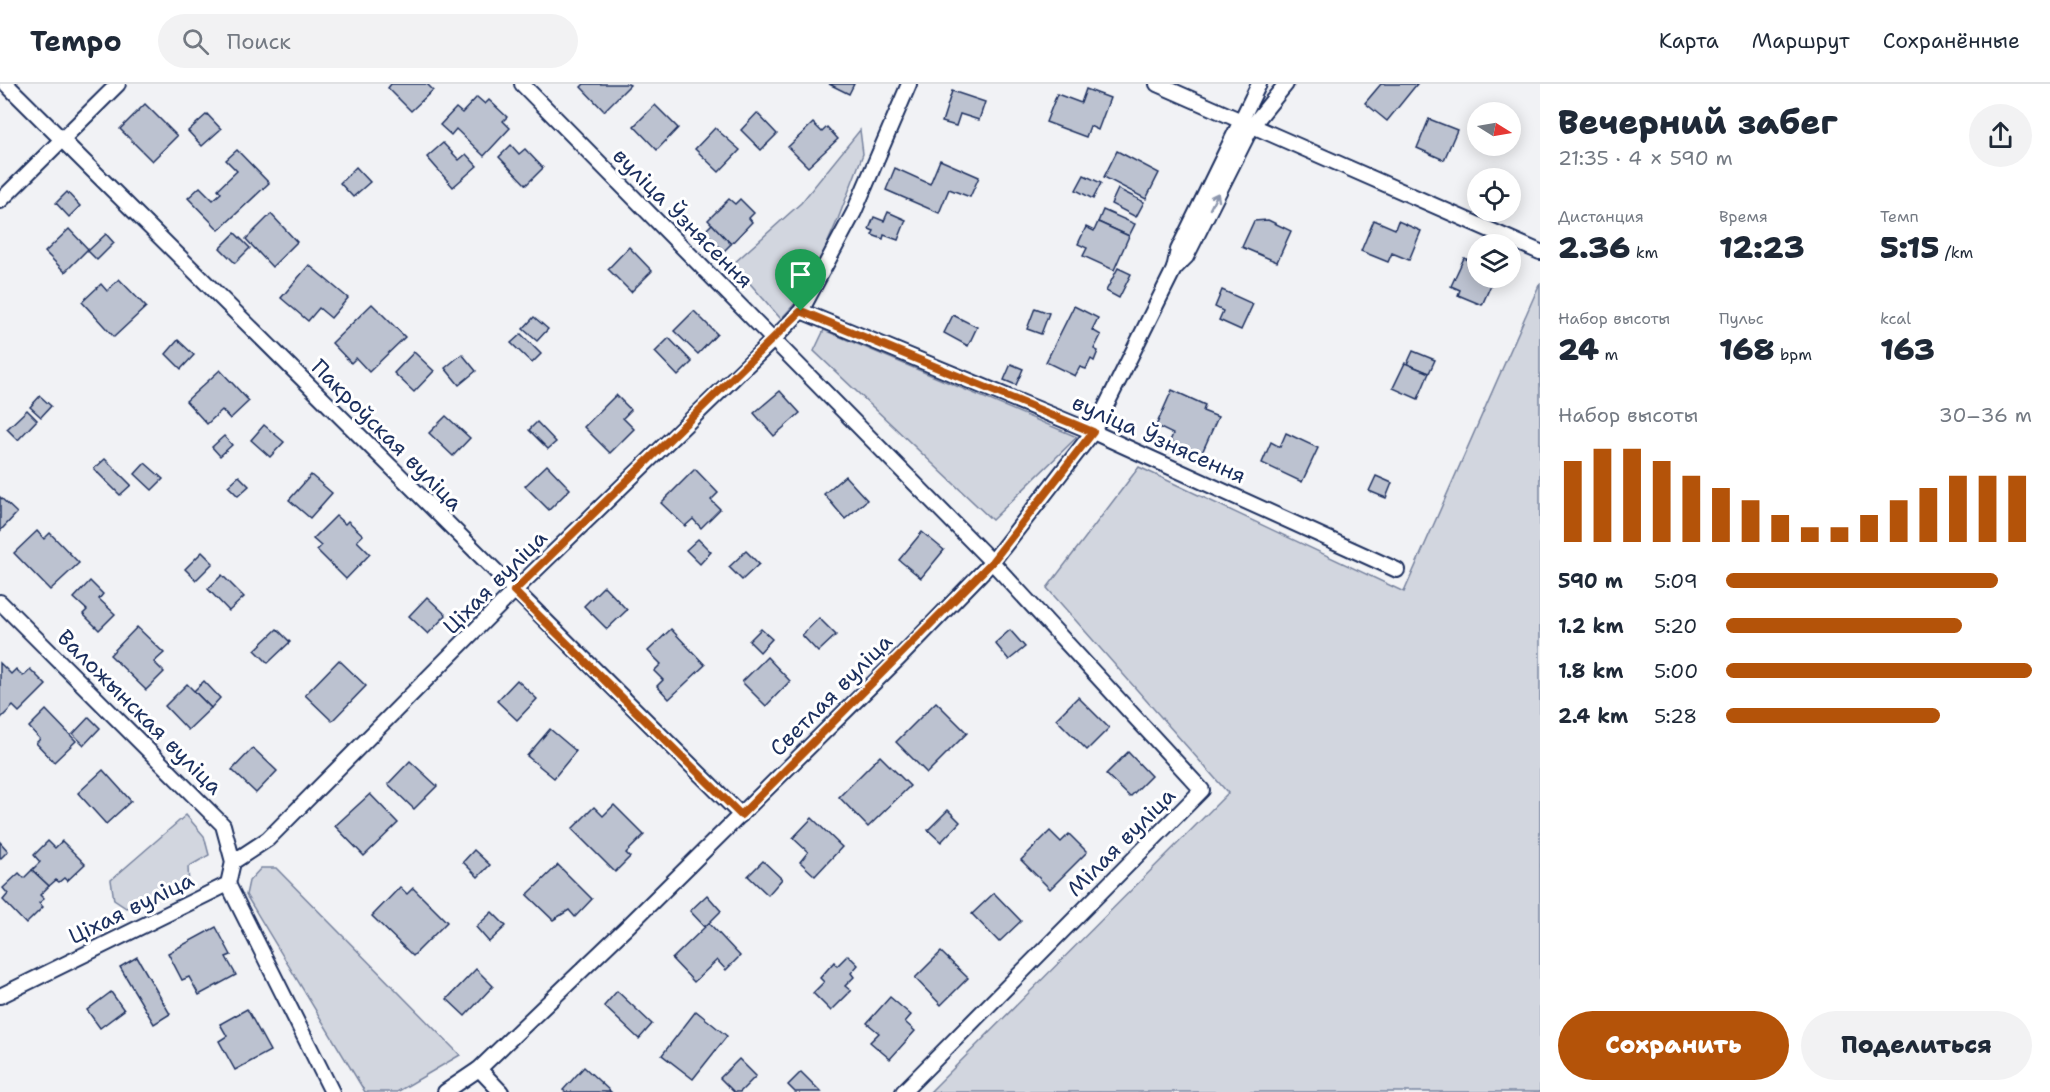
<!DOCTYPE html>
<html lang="ru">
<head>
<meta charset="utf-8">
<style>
	:root { --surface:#fff; --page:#f2f2f3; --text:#1f2937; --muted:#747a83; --line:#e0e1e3; --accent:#b45309 }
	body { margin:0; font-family:"Shantell Sans",sans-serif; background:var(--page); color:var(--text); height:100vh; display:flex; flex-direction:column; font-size:22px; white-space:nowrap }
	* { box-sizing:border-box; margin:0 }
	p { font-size:20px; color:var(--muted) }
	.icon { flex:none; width:33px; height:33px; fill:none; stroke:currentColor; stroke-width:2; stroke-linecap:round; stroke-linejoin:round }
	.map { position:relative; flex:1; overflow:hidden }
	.drawer { display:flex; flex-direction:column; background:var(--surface); width:510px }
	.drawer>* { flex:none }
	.needle { width:39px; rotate:101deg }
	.tools { position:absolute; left:1467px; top:18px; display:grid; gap:12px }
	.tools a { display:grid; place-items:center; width:54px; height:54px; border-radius:50%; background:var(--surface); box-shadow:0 3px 15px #0003; font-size:30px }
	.pin { position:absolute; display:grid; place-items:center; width:51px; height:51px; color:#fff; margin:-62px -26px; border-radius:50% 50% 50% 0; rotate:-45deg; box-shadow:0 0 6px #0007 }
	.pin .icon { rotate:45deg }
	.round { display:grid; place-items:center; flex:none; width:63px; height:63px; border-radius:32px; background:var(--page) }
	.overview { display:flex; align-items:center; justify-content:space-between; height:102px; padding:0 18px }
	h1 { font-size:33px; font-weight:800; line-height:45px }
	.metrics { display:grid; grid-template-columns:repeat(3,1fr); gap:9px; height:102px; padding:6px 18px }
	.metrics div { display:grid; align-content:center }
	.metrics b { font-size:30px; font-weight:800 }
	.metrics small { font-size:16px; font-weight:400 }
	.metrics p { font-size:16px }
	.chart { height:168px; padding:12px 18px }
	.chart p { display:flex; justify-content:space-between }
	.chart svg { width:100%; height:108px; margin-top:6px; stroke:var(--accent); stroke-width:6 }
	.action { display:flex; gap:12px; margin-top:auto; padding:12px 18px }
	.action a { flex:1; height:69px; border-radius:36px; background:var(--accent); color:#fff; font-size:24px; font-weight:800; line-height:69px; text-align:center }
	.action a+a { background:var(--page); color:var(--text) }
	ul { padding:0 18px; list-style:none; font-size:20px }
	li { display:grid; grid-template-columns:96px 72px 1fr; align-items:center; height:45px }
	li i { height:15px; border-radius:8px; background:var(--accent) }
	header { display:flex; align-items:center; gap:36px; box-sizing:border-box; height:84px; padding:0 30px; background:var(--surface); border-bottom:2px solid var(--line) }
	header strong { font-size:28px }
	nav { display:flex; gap:33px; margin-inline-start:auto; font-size:21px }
	.search { width:420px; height:54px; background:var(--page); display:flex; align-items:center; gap:15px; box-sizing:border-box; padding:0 21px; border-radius:33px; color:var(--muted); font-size:22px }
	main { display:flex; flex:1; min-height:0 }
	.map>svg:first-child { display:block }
	.green { fill:#d2d6df; stroke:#76829e; stroke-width:1.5 }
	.building { fill:#bcc2d0; stroke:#1b2f5e; stroke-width:1.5 }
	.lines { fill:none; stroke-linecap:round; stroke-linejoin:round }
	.street-casing { stroke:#1b2f5e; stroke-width:18 }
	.street { stroke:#fff; stroke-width:14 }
	.oneway { stroke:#8d97ae }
	.route-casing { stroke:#fff; stroke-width:12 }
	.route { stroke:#b45309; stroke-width:8 }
	.labels { text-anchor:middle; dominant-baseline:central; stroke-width:6; stroke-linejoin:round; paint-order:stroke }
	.street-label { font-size:22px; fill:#1b2f5e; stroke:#fff }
</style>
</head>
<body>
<header>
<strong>Tempo</strong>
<div class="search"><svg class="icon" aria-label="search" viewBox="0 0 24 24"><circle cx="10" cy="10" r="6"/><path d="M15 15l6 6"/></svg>Поиск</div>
<nav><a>Карта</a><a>Маршрут</a><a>Сохранённые</a></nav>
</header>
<main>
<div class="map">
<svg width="1540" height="1008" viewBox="0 0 1540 1008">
	<rect width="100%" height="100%" fill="#f1f2f5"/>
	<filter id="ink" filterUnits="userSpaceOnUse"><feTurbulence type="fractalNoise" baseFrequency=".0167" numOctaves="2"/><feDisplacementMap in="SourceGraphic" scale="12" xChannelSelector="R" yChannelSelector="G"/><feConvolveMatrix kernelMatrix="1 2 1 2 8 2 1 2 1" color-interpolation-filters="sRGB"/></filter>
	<g filter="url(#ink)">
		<g class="green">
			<path d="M860 46 863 70 838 135 818 181 800 214 781 235 733 180 801 119Z"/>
			<path d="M1540 199V1008H930L1228 709 1047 504 1139 383 1404 508Z"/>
			<path d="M824 246 1077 353 992 436 814 267Z"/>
			<path d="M186 731 204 752 209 771 188 783 189 803 126 824 114 816 111 796Z"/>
			<path d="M261 784H276L460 971 397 1008H365L246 811 249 797Z"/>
		</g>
		<g class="building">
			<path d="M391 0H427L433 6 411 27 388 4Z"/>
			<path d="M584 0H628L630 1 604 27 581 3Z"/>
			<path d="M829 0H854L849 10Z"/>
			<path d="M1381 0H1417L1387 37 1365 19Z"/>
			<path d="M1086 5 1110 14 1098 46 1090 42 1086 53 1046 38 1057 10 1081 19Z"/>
			<path d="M952 7 985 18 979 36 960 30 956 42 942 38Z"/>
			<path d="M477 13 485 20 489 16 507 33 503 37 510 44 484 72 456 45 451 51 440 41 456 24 462 29Z"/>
			<path d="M145 20 177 52 152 77 120 45Z"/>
			<path d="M655 21 678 44 657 66 634 42Z"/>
			<path d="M757 29 777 50 761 66 741 46Z"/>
			<path d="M207 30 221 45 202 62 188 47Z"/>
			<path d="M1429 35 1457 46 1444 76 1417 64Z"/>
			<path d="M813 39 822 48 827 43 838 55 808 83 788 63Z"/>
			<path d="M715 44 740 66 719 88 695 65Z"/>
			<path d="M443 59 459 76 466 70 477 82 453 103 427 73Z"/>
			<path d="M511 61 519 70 525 65 543 84 526 101 499 73Z"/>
			<path d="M237 66 269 99 219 146 188 114 200 103 213 116 221 109 218 105 237 87 226 76Z"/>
			<path d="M1117 67 1159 89 1146 115 1104 93Z"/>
			<path d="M940 76 979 93 970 113 949 105 939 129 886 106 895 84 930 100Z"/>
			<path d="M356 83 370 98 353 113 340 99Z"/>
			<path d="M1084 91 1101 99 1093 115 1076 106Z"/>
			<path d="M1118 105 1144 118 1136 133 1111 120Z"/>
			<path d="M67 108 80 122 69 133 56 119Z"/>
			<path d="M729 115 735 120 740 115 754 129 749 134 752 138 731 160 708 136Z"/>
			<path d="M1103 126 1135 140 1129 152 1098 138Z"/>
			<path d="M888 128 906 136 898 156 884 151 883 155 872 151 874 147 869 145 874 133 884 137Z"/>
			<path d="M271 130 297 158 272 183 246 155Z"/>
			<path d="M1268 136 1291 147 1277 178 1242 163 1254 137Z"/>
			<path d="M1374 136 1395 145 1398 137 1421 147 1409 176 1392 169 1388 178 1361 167Z"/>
			<path d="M1098 138 1129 152 1114 186 1083 172 1087 164 1078 160 1086 143 1094 147Z"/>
			<path d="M712 140 731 160 724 167 704 148Z"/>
			<path d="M69 145 88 165 65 188 45 168Z"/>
			<path d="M235 149 250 164 235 179 220 164Z"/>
			<path d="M106 150 114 159 97 176 88 167Z"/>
			<path d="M629 163 652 187 631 208 608 185Z"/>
			<path d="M1464 174 1478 180V194H1494L1482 221 1458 211 1460 206 1451 202Z"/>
			<path d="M309 181 348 214 331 234 319 224 308 237 281 214Z"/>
			<path d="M1118 184 1131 190 1119 214 1106 207Z"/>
			<path d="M119 195 146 223 114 253 82 218 101 200 107 207Z"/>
			<path d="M1222 206 1253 220 1241 246 1219 236 1223 227 1215 223Z"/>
			<path d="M372 220 405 253 369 288 356 274 351 279 332 259Z"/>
			<path d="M1074 222 1098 234 1092 246 1101 251 1094 265 1098 267 1094 277 1091 275 1086 285 1080 283 1075 292 1046 278Z"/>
			<path d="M1035 224 1049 229 1041 250 1027 245Z"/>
			<path d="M694 227 717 250 698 270 674 247Z"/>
			<path d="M953 231 977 243 968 262 944 249Z"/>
			<path d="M534 233 548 245 537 257 523 245Z"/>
			<path d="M521 250 541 270 532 279 511 259Z"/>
			<path d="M669 254 692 278 678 292 655 268Z"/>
			<path d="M178 256 194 271 181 285 166 270Z"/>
			<path d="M1413 267 1435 276 1429 289 1407 280Z"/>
			<path d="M414 268 434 287 414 308 394 289Z"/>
			<path d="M462 270 476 287 459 301 445 284Z"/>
			<path d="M1405 279 1429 289 1418 315 1393 304Z"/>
			<path d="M1011 280 1023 285 1016 301 1004 296Z"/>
			<path d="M220 286 249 317 230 335 222 326 207 340 186 317Z"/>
			<path d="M1172 306 1205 321 1203 327 1218 333 1201 371 1170 357 1173 350 1156 342Z"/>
			<path d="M780 307 800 329 774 352 754 329Z"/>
			<path d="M616 311 631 326 623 334 634 345 610 369 584 343Z"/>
			<path d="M40 312 51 322 41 333 30 323Z"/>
			<path d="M27 326 37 336 18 356 7 345Z"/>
			<path d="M446 332 470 354 453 372 429 349Z"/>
			<path d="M537 338 556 358 548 365 529 346Z"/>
			<path d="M264 341 284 358 270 373 251 356Z"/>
			<path d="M1286 349 1318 364 1302 398 1262 379 1271 358 1280 363Z"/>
			<path d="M224 352 232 361 220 372 212 363Z"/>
			<path d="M105 375 131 401 120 411 94 385Z"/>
			<path d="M145 379 163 395 152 406 135 390Z"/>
			<path d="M547 381 570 405 549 426 525 402Z"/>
			<path d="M695 385 718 409 711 416 720 425 701 444 693 435 685 442 661 419Z"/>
			<path d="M311 391 332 409 310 434 289 416Z"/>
			<path d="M239 392 249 402 238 412 228 402Z"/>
			<path d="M845 392 867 416 845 435 824 410Z"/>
			<path d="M1376 392 1392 399 1386 414 1369 407Z"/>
			<path d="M0 413 17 429 0 447Z"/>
			<path d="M336 432 345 440 348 437 363 451 357 457 370 470 346 495 317 466 321 462 313 455Z"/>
			<path d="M37 447 44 455 50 449 79 479 50 506 14 469Z"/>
			<path d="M922 448 944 466 921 494 899 476Z"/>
			<path d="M698 455 711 468 700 480 686 466Z"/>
			<path d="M746 467 759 480 742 496 729 483Z"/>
			<path d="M202 468 213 479 196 496 185 485Z"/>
			<path d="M222 491 244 513 229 527 208 505Z"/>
			<path d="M90 497 103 510 99 515 115 530 99 546 83 530 87 526 74 514Z"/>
			<path d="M604 502 627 526 607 545 584 522Z"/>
			<path d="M427 513 446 531 428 550 409 532Z"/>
			<path d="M819 534 836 551 818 568 802 551Z"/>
			<path d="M137 543 164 569 154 578 164 588 146 606 110 571Z"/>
			<path d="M277 545 290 558 268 579 255 566Z"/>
			<path d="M671 545 705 581 669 615 657 602 663 596 654 587 661 580 648 567Z"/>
			<path d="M761 545 772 555 760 568 749 557Z"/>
			<path d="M1010 546 1025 563 1009 576 995 559Z"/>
			<path d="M767 573 790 597 766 622 742 598Z"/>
			<path d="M339 576 366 602 332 637 305 611Z"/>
			<path d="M0 579 11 590 16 585 23 592 30 585 46 601 19 628 13 622 0 635Z"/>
			<path d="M517 596 537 615 517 636 497 617Z"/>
			<path d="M204 597 220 614 211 624 194 607Z"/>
			<path d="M187 600 211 624 188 646 165 622Z"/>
			<path d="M1078 613 1109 644 1087 666 1056 635Z"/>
			<path d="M936 618 967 649 927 689 896 658Z"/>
			<path d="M46 626 76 657 54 678 36 659 40 655 29 643Z"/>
			<path d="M89 633 100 644 84 661 73 650Z"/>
			<path d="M550 645 576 667 554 694 527 672Z"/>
			<path d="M253 664 277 687 256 709 232 686Z"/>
			<path d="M1128 668 1151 692 1130 713 1106 690Z"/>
			<path d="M880 672 910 702 868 743 839 713Z"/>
			<path d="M410 677 437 702 414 725 388 700Z"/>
			<path d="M103 686 131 717 106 740 78 709Z"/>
			<path d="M370 710 398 739 364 772 335 742Z"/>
			<path d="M614 721 644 751 626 769 630 773 615 788 572 745 594 723 603 732Z"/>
			<path d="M948 726 960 738 941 758 928 746Z"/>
			<path d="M812 734 842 763 815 792 800 778 808 768 793 754Z"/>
			<path d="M1050 747 1061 758 1069 750 1087 768 1050 805 1021 776Z"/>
			<path d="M48 757 55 764 62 757 85 780 67 797 64 794 59 798 56 796 49 802 32 786 40 778 34 771Z"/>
			<path d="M0 758 8 767 0 775Z"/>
			<path d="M474 766 490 781 478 793 463 778Z"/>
			<path d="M763 777 782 795 768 811 748 792Z"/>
			<path d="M558 781 592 815 575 833 569 826 553 836 527 811Z"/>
			<path d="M32 786 49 802 40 811 44 815 39 819 43 823 26 840 3 816 8 810 3 804 19 789 24 794Z"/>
			<path d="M400 803 407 810 413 804 447 838 413 872 372 832Z"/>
			<path d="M994 809 1021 837 999 858 972 830Z"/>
			<path d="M707 811 721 827 705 843 690 827Z"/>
			<path d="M492 828 506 842 489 858 476 843Z"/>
			<path d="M709 839 740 872 726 886 717 876 694 898 672 875Z"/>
			<path d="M216 843 231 871 226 873 236 891 199 911 189 893 182 896 168 869Z"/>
			<path d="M941 868 968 894 941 921 915 894Z"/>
			<path d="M848 871 858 881 851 889 854 893 845 902 851 907 831 927 813 909 824 898 820 894 834 878 837 882Z"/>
			<path d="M137 873 170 930 154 940 120 883Z"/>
			<path d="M476 885 493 902 465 932 447 915Z"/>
			<path d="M617 907 652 940 639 955 604 922Z"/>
			<path d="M111 908 124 926 100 944 87 926Z"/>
			<path d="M890 913 911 931 905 938 915 947 890 975 870 958 879 949 867 939Z"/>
			<path d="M247 925 270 967 235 986 219 957 227 952 220 940Z"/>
			<path d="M696 927 727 952 693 995 662 971Z"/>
			<path d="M739 975 756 992 740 1008H734L720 994Z"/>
			<path d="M584 983 611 1008H566L563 1006Z"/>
			<path d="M801 988 821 1008H795L788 1001Z"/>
		</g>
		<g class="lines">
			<g class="street-casing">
				<g id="street">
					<path d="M6 0 741 731"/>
					<path d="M522 0 992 478 1202 706 903 1008"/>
					<path d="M1157 0 1540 168"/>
					<path d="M0 117 118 0"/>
					<path d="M1174 185 1186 173 1252 42 1286 0"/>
					<path d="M801 227 1093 348 1397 486"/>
					<path d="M0 518 223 741 233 778"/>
					<path d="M228 800 332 1008"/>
					<path d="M0 912 228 800 233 778 268 755 514 507 773 256 801 227 854 128 909 0"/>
					<path d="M479 985 501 1008"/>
					<path d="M445 1008 479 985 626 844 899 574 992 478 1093 348 1174 185 1178 166 1259 0"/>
				</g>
			</g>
			<use href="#street" class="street"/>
		</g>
		<defs><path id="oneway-shaft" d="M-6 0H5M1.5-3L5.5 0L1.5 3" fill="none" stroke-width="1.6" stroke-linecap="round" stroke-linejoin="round" transform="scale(1.5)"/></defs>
		<use class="oneway" href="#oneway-shaft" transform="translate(1214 117) rotate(-63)"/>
	</g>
	<g class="lines" filter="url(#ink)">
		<g class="route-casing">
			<path id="route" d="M801 227 1093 348 992 478 741 731 514 507Z"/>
		</g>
		<use href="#route" class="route"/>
	</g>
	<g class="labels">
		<g class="street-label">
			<text transform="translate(683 134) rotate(45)">вуліца Ўзнясення</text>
			<text transform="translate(387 351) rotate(45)">Пакроўская вуліца</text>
			<text transform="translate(1159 355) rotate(24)">вуліца Ўзнясення</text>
			<text transform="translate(495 498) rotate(-45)">Ціхая вуліца</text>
			<text transform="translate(831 611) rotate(-45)">Светлая вуліца</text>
			<text transform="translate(140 628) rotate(45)">Валожынская вуліца</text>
			<text transform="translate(1121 758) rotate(-45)">Мілая вуліца</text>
			<text transform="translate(131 824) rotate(-26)">Ціхая вуліца</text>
		</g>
	</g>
</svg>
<div class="tools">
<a><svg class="needle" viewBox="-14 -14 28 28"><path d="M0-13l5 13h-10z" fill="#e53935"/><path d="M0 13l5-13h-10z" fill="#747a83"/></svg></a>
<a><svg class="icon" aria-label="locate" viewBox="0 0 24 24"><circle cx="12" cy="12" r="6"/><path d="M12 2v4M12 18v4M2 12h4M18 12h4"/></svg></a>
<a><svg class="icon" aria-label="layers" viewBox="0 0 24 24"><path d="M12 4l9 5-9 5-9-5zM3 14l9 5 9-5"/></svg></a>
</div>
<div class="pin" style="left:801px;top:227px;background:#1e9e55"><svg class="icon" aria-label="arrive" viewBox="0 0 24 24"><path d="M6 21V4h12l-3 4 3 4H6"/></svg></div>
</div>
<section class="drawer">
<div class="overview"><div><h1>Вечерний забег</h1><p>21:35 · 4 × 590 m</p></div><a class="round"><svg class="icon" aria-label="share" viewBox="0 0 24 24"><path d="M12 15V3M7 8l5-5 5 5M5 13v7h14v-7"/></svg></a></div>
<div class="metrics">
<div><p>Дистанция</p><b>2.36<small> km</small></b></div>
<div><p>Время</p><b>12:23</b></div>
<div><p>Темп</p><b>5:15<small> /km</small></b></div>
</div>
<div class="metrics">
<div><p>Набор высоты</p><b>24<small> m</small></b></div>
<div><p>Пульс</p><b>168<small> bpm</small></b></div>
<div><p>kcal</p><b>163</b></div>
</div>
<div class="chart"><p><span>Набор высоты</span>30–36 m</p>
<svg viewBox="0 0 160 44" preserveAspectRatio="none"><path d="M5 44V11M15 44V6M25 44V6M35 44V11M45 44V17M55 44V22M65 44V27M75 44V33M85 44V38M95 44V38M105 44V33M115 44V27M125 44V22M135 44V17M145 44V17M155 44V17"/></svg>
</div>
<ul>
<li><b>590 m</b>5:09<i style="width:89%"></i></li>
<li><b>1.2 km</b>5:20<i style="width:77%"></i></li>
<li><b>1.8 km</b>5:00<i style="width:100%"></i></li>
<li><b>2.4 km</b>5:28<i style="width:70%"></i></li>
</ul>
<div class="action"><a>Сохранить</a><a>Поделиться</a></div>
</section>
</main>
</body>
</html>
